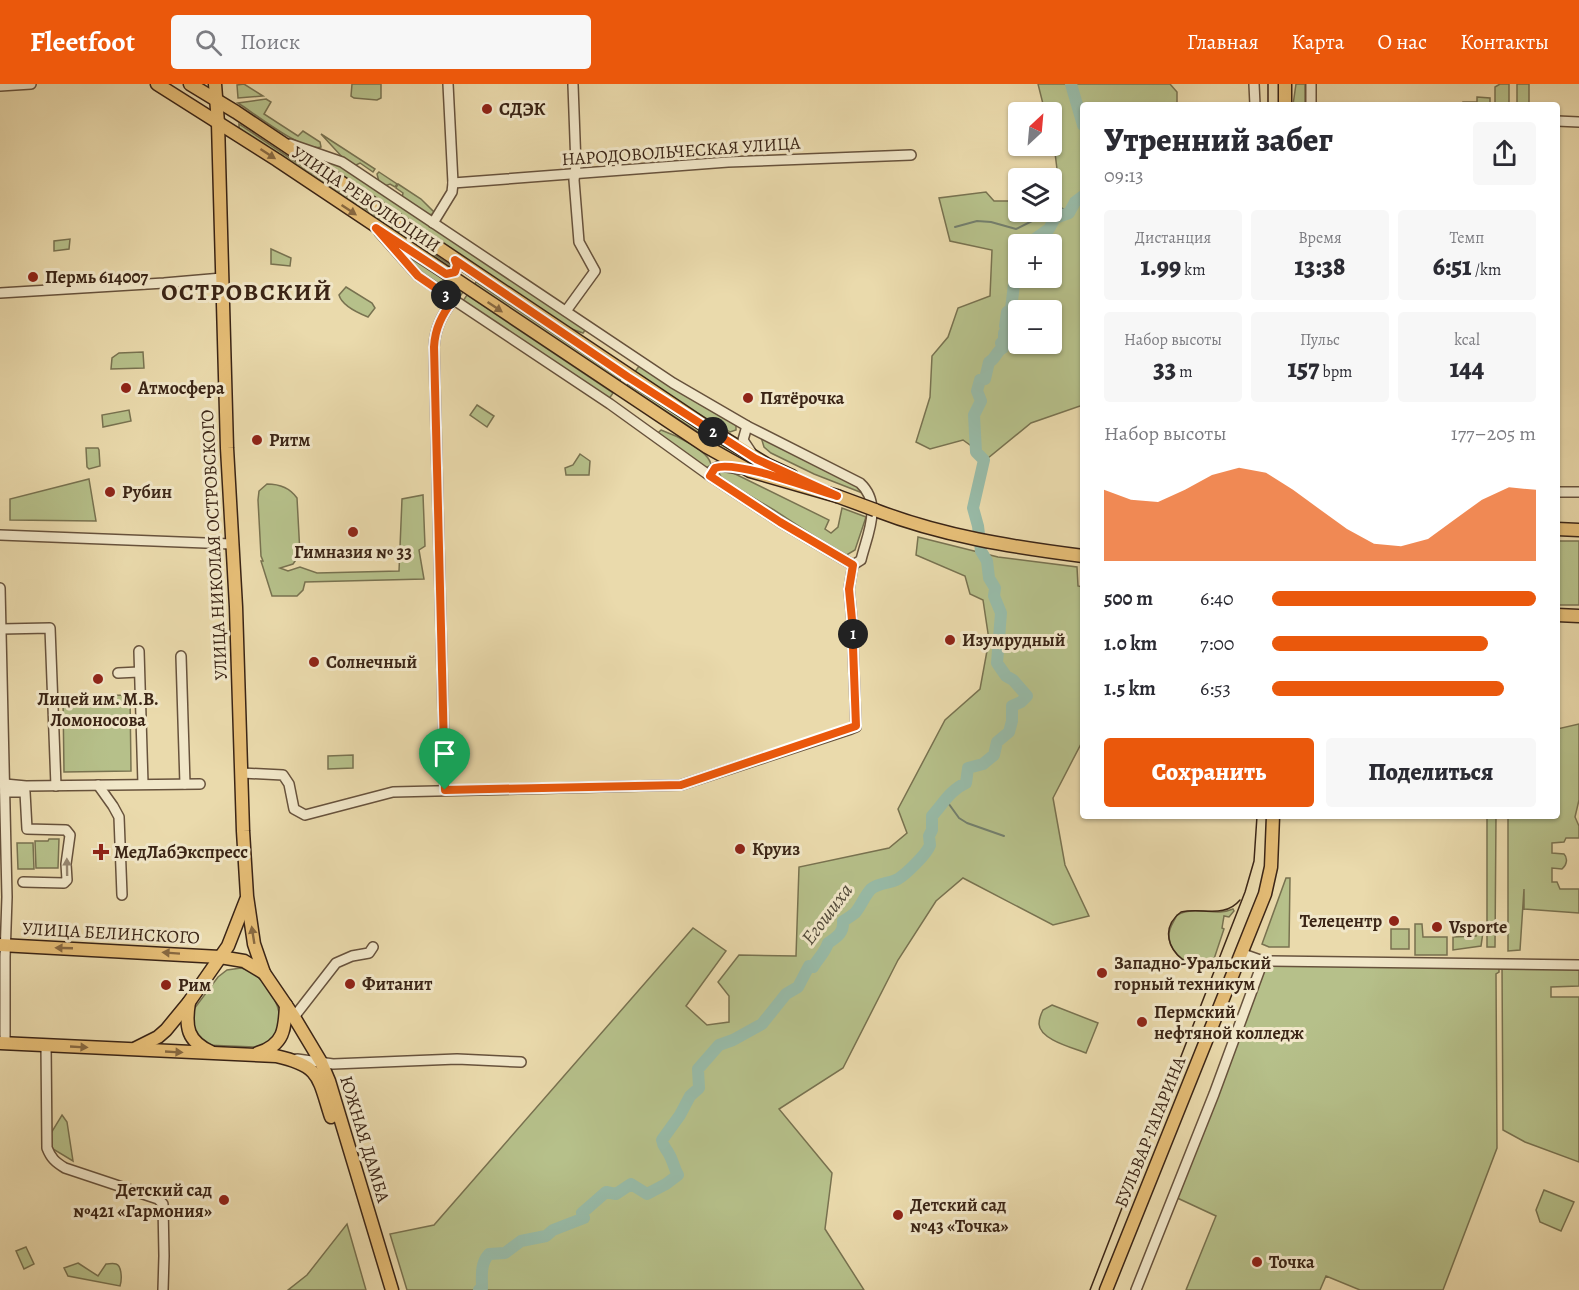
<!DOCTYPE html>
<html lang="ru">
<head>
<meta charset="utf-8">
<style>
	:root { --surface:#fff; --page:#f7f7f7; --text:#2b2b33; --muted:#7c7c81; --accent:#ea580c }
	body { margin:0; font-family:Alegreya,serif; background:var(--page); color:var(--text); height:100vh; display:flex; flex-direction:column; font-size:22px; white-space:nowrap }
	* { box-sizing:border-box; margin:0 }
	p { font-size:20px; color:var(--muted) }
	.icon { flex:none; width:33px; height:33px; fill:none; stroke:currentColor; stroke-width:2; stroke-linecap:round; stroke-linejoin:round }
	.map { position:relative; flex:1; overflow:hidden }
	.sheet { position:absolute; left:1080px; top:18px; width:480px; height:717px; display:flex; flex-direction:column; background:var(--surface); border-radius:6px; box-shadow:0 2px 4px #0004 }
	.sheet>* { flex:none }
	.needle { width:39px; rotate:26deg }
	.buttons { position:absolute; left:1008px; top:18px; display:grid; gap:12px }
	.buttons a { display:grid; place-items:center; width:54px; height:54px; border-radius:6px; background:var(--surface); box-shadow:0 2px 4px #0004; font-size:30px }
	.pin { position:absolute; display:grid; place-items:center; width:51px; height:51px; color:#fff; margin:-62px -26px; border-radius:50% 50% 50% 0; rotate:-45deg; box-shadow:0 0 6px #0007 }
	.pin .icon { rotate:45deg }
	.km { position:absolute; width:30px; height:30px; margin:-15px; border-radius:50%; background:#222; color:#fff; font-size:16px; line-height:30px; text-align:center }
	.round { display:grid; place-items:center; flex:none; width:63px; height:63px; border-radius:6px; background:var(--page) }
	.headline { display:flex; align-items:center; justify-content:space-between; height:102px; padding:0 24px }
	h1 { font-size:33px; font-weight:800; line-height:45px }
	.metrics { display:grid; grid-template-columns:repeat(3,1fr); gap:9px; height:102px; padding:6px 24px }
	.metrics div { display:grid; align-content:center; border-radius:6px; background:var(--page); text-align:center }
	.metrics b { font-size:26px; font-weight:800 }
	.metrics small { font-size:16px; font-weight:400 }
	.metrics p { font-size:16px }
	.chart { height:168px; padding:12px 24px }
	.chart p { display:flex; justify-content:space-between }
	.chart svg { width:100%; height:108px; margin-top:6px; fill:var(--accent); opacity:.7 }
	.cta { display:flex; gap:12px; margin-top:auto; padding:12px 24px }
	.cta a { flex:1; height:69px; border-radius:6px; background:var(--accent); color:#fff; font-size:24px; font-weight:800; line-height:69px; text-align:center }
	.cta a+a { background:var(--page); color:var(--text) }
	ul { padding:0 24px; list-style:none; font-size:20px }
	li { display:grid; grid-template-columns:96px 72px 1fr; align-items:center; height:45px }
	li i { height:15px; border-radius:8px; background:var(--accent) }
	header { display:flex; align-items:center; gap:36px; box-sizing:border-box; height:84px; padding:0 30px; background:var(--accent); color:#fff }
	header strong { font-size:28px }
	nav { display:flex; gap:33px; margin-inline-start:auto; font-size:21px }
	.search { width:420px; height:54px; background:var(--page); display:flex; align-items:center; gap:15px; box-sizing:border-box; padding:0 21px; border-radius:6px; color:var(--muted); font-size:22px }
	.map>svg:first-child { display:block }
	.green { fill:#b6c08a; stroke:#787250; stroke-width:1.5; fill-rule:evenodd }
	.lines { fill:none; stroke-linecap:round; stroke-linejoin:round }
	.stream { stroke:#737f6e; stroke-width:2 }
	.river { stroke:#98bba8; stroke-width:12 }
	.minor-casing { stroke:#67523c; stroke-width:12 }
	.major-casing { stroke:#3b2516; stroke-width:15 }
	.minor { stroke:#f1e7c9; stroke-width:9 }
	.major { stroke:#e5bd76; stroke-width:12 }
	.tram { stroke:#3b2516; stroke-width:1.5 }
	.major-bridge-casing { stroke:#3b2516; stroke-width:15; stroke-linecap:butt }
	.major-bridge { stroke:#e5bd76; stroke-width:12 }
	.oneway { fill:#886941 }
	.oneway2 { fill:#968670 }
	.route-casing { stroke:#fff; stroke-width:12 }
	.route { stroke:#ea580c; stroke-width:8 }
	.poi-dot { fill:#8f2418; stroke:#f1e7c9; stroke-width:2 }
	.labels { text-anchor:middle; dominant-baseline:central; stroke-width:6; stroke-linejoin:round; paint-order:stroke }
	.poi-label { font-size:18px; font-weight:bold; fill:#3b2516; stroke:#f1e7c9; text-anchor:start }
	.street-label { font-size:18px; fill:#3b2516; stroke:#f1e7c9 }
	.water-label { font-size:20px; font-style:italic; fill:#524a3a; stroke:#f1e7c9 }
	.district-label { font-size:24px; font-weight:bold; letter-spacing:1.5px; fill:#3b2516; stroke:#f1e7c9 }
</style>
</head>
<body>
<header>
<strong>Fleetfoot</strong>
<div class="search"><svg class="icon" aria-label="search" viewBox="0 0 24 24"><circle cx="10" cy="10" r="6"/><path d="M15 15l6 6"/></svg>Поиск</div>
<nav><a>Главная</a><a>Карта</a><a>О нас</a><a>Контакты</a></nav>
</header>
<div class="map">
<svg width="1579" height="1206" viewBox="0 0 1579 1206">
	<rect width="100%" height="100%" fill="#eadaac"/>
	<filter id="stains"><feTurbulence type="fractalNoise" baseFrequency=".00333" numOctaves="4"/><feColorMatrix values="0 0 0 0 .2 0 0 0 0 .09 0 0 0 0 .02 0 0 0 .5 -.17"/></filter>
	<radialGradient id="worn" r=".72"><stop offset=".6" stop-color="#630" stop-opacity="0"/><stop offset="1" stop-color="#630" stop-opacity=".3"/></radialGradient>
	<g class="green">
		<path d="M244 0 263 12 238 14 237 1Z"/>
		<path d="M352 0H381V14L377 16 354 14 351 12Z"/>
		<path d="M1038 0H1170L1177 8V21H1083V321L1031 339 988 374 963 356 930 365 916 358 930 313 932 272 948 253 958 224 990 212 992 166 950 157 939 114 986 108 994 117H1018V128H1052V117H1061L1052 45V28H1045ZM1018 160H1052V194H1018ZM1052 226V260H1018V226Z"/>
		<path d="M1296 0H1305V21H1293Z"/>
		<path d="M1500 0H1509V21H1495V3Z"/>
		<rect x="1517" y="0" width="12" height="21"/>
		<path d="M1477 13 1490 14V21H1463V18H1477Z"/>
		<path d="M266 15 271 18 264 30 298 52 303 47 320 58 321 63C304 69 254 29 238 19Z"/>
		<path d="M239 40 450 181V183L239 45Z"/>
		<path d="M321 50 375 85 373 88 360 79 354 82 343 74Z"/>
		<path d="M304 68 342 83 586 245 583 249 566 243Z"/>
		<path d="M379 88 397 100 395 103 390 100 385 102 379 98 377 90Z"/>
		<path d="M398 100 421 115 434 128 433 130 429 131 402 114 403 109 396 104Z"/>
		<path d="M70 155 69 165 54 167V157Z"/>
		<path d="M271 165 291 174 290 182 271 180Z"/>
		<path d="M398 166 463 208 459 214 418 188Z"/>
		<path d="M476 198 621 295 619 298 474 201Z"/>
		<path d="M346 203 372 219 375 224 368 233C358 229 342 222 339 211Z"/>
		<path d="M467 211 613 309 609 315 463 217Z"/>
		<path d="M143 268 144 284 111 285 112 274 119 269Z"/>
		<path d="M640 281 688 313 736 341V346L730 348 686 323 634 289Z"/>
		<path d="M628 300 755 381 733 371 627 302Z"/>
		<path d="M477 321 494 332 487 343 470 331Z"/>
		<path d="M129 326 131 337 103 343 102 331Z"/>
		<path d="M661 346C675 351 709 366 711 381L706 384 658 349Z"/>
		<path d="M761 353 855 400 865 410 814 390 771 369 764 363Z"/>
		<path d="M86 364H98L99 366 100 382 89 385 87 383Z"/>
		<path d="M580 370 590 377 589 391H566L565 384 573 381Z"/>
		<path d="M725 385 829 436 825 445 831 449 838 443 842 424 866 433 855 466 845 472 835 466 774 426 723 396 719 389Z"/>
		<path d="M89 395 96 437 10 436V415Z"/>
		<path d="M267 400C279 400 290 404 297 414L300 470 293 480 280 484 288 487 300 483 317 489 399 487 402 415 423 411 425 462 419 466 424 495 305 498 303 506 297 512H272L261 477H263L261 472 258 416 259 407Z"/>
		<path d="M918 453 998 473 1077 483 1078 502 1083 503V656L1053 714 1065 781 1089 832 1053 841 963 794 936 817 898 876 843 984 779 1025 832 1089 825 1145 864 1206H407L390 1150 434 1141 693 844 726 867 686 922 707 941 729 938V912L718 898 739 871 796 872 799 783 889 764 907 749 898 725 945 636 980 605 989 556 983 516 970 510 965 492 916 471Z"/>
		<rect x="1557" y="457" width="22" height="64"/>
		<path d="M130 611 131 687 64 688 63 615H77L78 612Z"/>
		<path d="M1579 640V716L1575 733 1579 742V754H1566L1564 758 1552 759V769L1564 770C1568 774 1567 781 1562 785L1552 784V798H1557L1560 805H1579V829L1524 825V805L1520 866 1508 867V732H1557V645Z"/>
		<path d="M353 671V684L328 685V672Z"/>
		<path d="M1487 732H1496L1495 863H1487Z"/>
		<path d="M49 755H59L58 784H36L35 757H48Z"/>
		<path d="M17 759H33L34 785H18Z"/>
		<path d="M1286 794H1290L1289 863H1269L1262 860Z"/>
		<path d="M1233 825 1234 827 1229 833 1224 832 1222 844 1224 845 1212 881C1195 888 1170 871 1169 853 1168 844 1174 838 1177 831 1195 821 1215 833 1233 825Z"/>
		<path d="M1415 840H1422L1423 853H1447V871H1415Z"/>
		<rect x="1391" y="845" width="18" height="20"/>
		<path d="M1476 848H1483L1481 862 1453 866V853L1476 852Z"/>
		<path d="M1263 877 1499 881V888L1496 890 1497 1064 1443 1206H1360L1326 1192 1320 1206H1186L1216 1132 1173 1112Z"/>
		<path d="M1502 881H1579V902L1551 903V913H1579V1078L1525 1058 1503 1046Z"/>
		<path d="M241 884C270 890 304 953 255 963L205 961 192 941 194 925 218 893 227 886Z"/>
		<path d="M1052 921 1098 939 1086 969C1074 964 1040 956 1039 940 1039 935 1041 930 1043 926Z"/>
		<path d="M62 1031 67 1038 73 1077 53 1065 48 1054Z"/>
		<path d="M1544 1106 1574 1118 1561 1147 1540 1138 1536 1126Z"/>
		<path d="M347 1140 366 1206H288L307 1191Z"/>
		<path d="M26 1163 34 1180 24 1185 16 1167Z"/>
		<path d="M78 1179 98 1192 106 1180C109 1180 113 1179 116 1180 122 1182 122 1196 120 1202L68 1192 64 1184Z"/>
	</g>
	<g class="lines">
		<g class="stream">
			<path d="M1052 126 1055 122 1060 123 1069 129"/>
			<path d="M955 143 977 137 991 138 1016 145 1050 128"/>
			<path d="M946 716 959 734 967 739 1004 752"/>
		</g>
		<g class="river">
			<path d="M1071 0 1083 41"/>
			<path d="M1028 160 1049 145 1055 134 1069 129 1075 118 1083 112"/>
			<path d="M479 1206 482 1204C482 1192 480 1180 489 1170L505 1169 521 1157 546 1152 553 1146 584 1134 582 1129 606 1108 616 1110 631 1100 647 1110 666 1100 678 1091C674 1084 673 1077 669 1070 666 1064 663 1063 662 1056L680 1031 690 1012 699 1004 698 985 719 961 733 956 762 940 786 910 798 903 809 882 813 883C818 874 825 869 828 859 837 853 844 849 843 837 847 835 851 832 855 829 861 822 865 811 871 805 880 798 889 800 898 795 906 790 927 770 930 761L929 752 932 746V732C943 720 950 706 966 699L968 684 983 680 994 671 997 658 1009 648 1012 637V622L1021 618 1027 612 1013 596 1006 592 997 579 1001 529 994 512 995 504 989 494 987 477 981 467 978 442 973 424 984 376 976 368 974 331 981 317 977 307 980 296 985 295 989 278C996 275 996 267 1003 264L1001 259 1004 258V249L1008 245 1005 242 1007 228 1011 225 1015 192 1018 190"/>
		</g>
		<g class="minor-casing">
			<g id="minor">
				<path d="M1254 0 1255 21"/>
				<path d="M0 2 31 0"/>
				<path d="M1311 21V0"/>
				<path d="M1557 37 1579 38"/>
				<path d="M290 60 342 78 673 299 747 342 860 399C883 420 867 451 861 476L853 481"/>
				<path d="M453 99 728 78 911 71"/>
				<path d="M433 139 452 108 453 99 448 0"/>
				<path d="M379 148 418 192 610 320 710 392 780 438 853 481"/>
				<path d="M0 209 164 199 222 194"/>
				<path d="M566 227 595 187 579 158 574 96 576 82 573 1"/>
				<path d="M747 342 743 356 751 368"/>
				<path d="M715 384 721 382 739 385"/>
				<path d="M1557 408H1579"/>
				<path d="M0 451 231 460"/>
				<path d="M0 504 7 813 5 873V959"/>
				<path d="M1 545 50 544 56 702"/>
				<path d="M139 567 143 700"/>
				<path d="M181 572 185 700"/>
				<path d="M118 589 139 588"/>
				<path d="M242 689 283 691 289 700 294 725 305 731 393 708 681 701 851 645 856 643 852 536 849 505 853 481"/>
				<path d="M5 700 26 702 200 700"/>
				<path d="M98 701 113 722 119 733 122 811"/>
				<path d="M445 706 434 263C435 244 442 231 453 216"/>
				<path d="M5 708H25L27 745 66 746 70 751 66 780 67 796 64 799 23 798"/>
				<path d="M1243 870 1263 877 1579 881"/>
				<path d="M294 933 336 879 352 872 369 869 373 863"/>
				<path d="M46 961 47 1064C51 1074 55 1078 65 1084L158 1115 163 1120 164 1172 163 1206"/>
				<path d="M297 975 333 980 457 975 521 978"/>
				<path d="M1136 1206 1214 1010 1263 877"/>
			</g>
		</g>
		<g class="major-casing">
			<g id="major">
				<path d="M157 0 277 76 707 363 750 387 837 412"/>
				<path d="M190 0 236 28 714 348 766 380 792 392"/>
				<path d="M215 0 218 39 227 364 236 523 243 747 247 812 254 860 264 889"/>
				<path d="M1285 21V0"/>
				<path d="M875 426C942 452 1012 463 1083 472"/>
				<path d="M1557 445 1579 446"/>
				<path d="M1557 531 1579 532"/>
				<path d="M0 861 220 873 244 877 264 889 294 933 321 978 329 997 392 1206"/>
				<path d="M189 918C185 943 187 957 211 968"/>
				<path d="M0 959 276 972C321 982 318 993 331 1033"/>
				<path d="M136 964 158 953 166 946 189 918 228 862 246 816"/>
				<path d="M258 969C284 961 285 945 286 921"/>
				<path d="M1106 1206 1265 810 1271 783 1273 732"/>
			</g>
		</g>
		<use href="#minor" class="minor"/>
		<use href="#major" class="major"/>
		<g class="tram">
			<path d="M1268 21V0"/>
			<path d="M1220 876C1193 900 1146 854 1181 828 1202 823 1224 835 1240 816"/>
			<path d="M1090 1206 1245 808 1254 777 1257 732"/>
		</g>
		<g class="major-bridge-casing">
			<path id="major-bridge" d="M837 412 875 426"/>
		</g>
		<use href="#major-bridge" class="major-bridge"/>
	</g>
	<defs><path id="oneway-solid" d="M-6-.8H1V-3.2L6.5 0L1 3.2V.8H-6Z" transform="scale(1.5)"/></defs>
	<g class="oneway">
		<use href="#oneway-solid" transform="translate(268 70) rotate(33)"/>
		<use href="#oneway-solid" transform="translate(349 126) rotate(34)"/>
		<use href="#oneway-solid" transform="translate(495 223) rotate(34)"/>
		<use href="#oneway-solid" transform="translate(253 851) rotate(-99)"/>
		<use href="#oneway-solid" transform="translate(64 864) rotate(-178)"/>
		<use href="#oneway-solid" transform="translate(171 869) rotate(-176)"/>
		<use href="#oneway-solid" transform="translate(79 963) rotate(3)"/>
		<use href="#oneway-solid" transform="translate(174 968) rotate(3)"/>
	</g>
	<use class="oneway2" href="#oneway-solid" transform="translate(67 783) rotate(-91)"/>
	<g class="lines">
		<g class="route-casing">
			<path id="route" d="M376 144 446 190 455 188 457 181 455 176 628 293 756 375 837 412C813 405 736 376 715 384L710 392 780 438 853 481 849 505 852 536 856 642 681 701 445 706 434 263C435 244 442 231 453 216L418 192Z"/>
		</g>
		<use href="#route" class="route"/>
	</g>
	<g class="poi-dot">
		<circle cx="487" cy="25" r="6"/>
		<circle cx="33" cy="193" r="6"/>
		<circle cx="126" cy="304" r="6"/>
		<circle cx="748" cy="314" r="6"/>
		<circle cx="257" cy="356" r="6"/>
		<circle cx="110" cy="408" r="6"/>
		<circle cx="353" cy="448" r="6"/>
		<circle cx="950" cy="556" r="6"/>
		<circle cx="314" cy="578" r="6"/>
		<circle cx="98" cy="595" r="6"/>
		<circle cx="740" cy="765" r="6"/>
		<path d="M98 759h6v6h6v6h-6v6h-6v-6h-6v-6h6z"/>
		<circle cx="1394" cy="837" r="6"/>
		<circle cx="1437" cy="843" r="6"/>
		<circle cx="1102" cy="889" r="6"/>
		<circle cx="350" cy="900" r="6"/>
		<circle cx="166" cy="901" r="6"/>
		<circle cx="1142" cy="938" r="6"/>
		<circle cx="224" cy="1116" r="6"/>
		<circle cx="898" cy="1131" r="6"/>
		<circle cx="1257" cy="1178" r="6"/>
	</g>
	<g class="labels">
		<g class="poi-label">
			<text x="499" y="25">СДЭК</text>
			<text x="45" y="193">Пермь 614007</text>
			<text x="138" y="304">Атмосфера</text>
			<text x="760" y="314">Пятёрочка</text>
			<text x="269" y="356">Ритм</text>
			<text x="122" y="408">Рубин</text>
			<text x="353" y="468" text-anchor="middle">Гимназия № 33</text>
			<text x="962" y="556">Изумрудный</text>
			<text x="326" y="578">Солнечный</text>
			<text x="98" y="615" text-anchor="middle">Лицей им. М.В.<tspan x="98" dy="21">Ломоносова</tspan></text>
			<text x="752" y="765">Круиз</text>
			<text x="114" y="768">МедЛабЭкспресс</text>
			<text x="1382" y="837" text-anchor="end">Телецентр</text>
			<text x="1449" y="843">Vsporte</text>
			<text x="1114" y="879">Западно-Уральский<tspan x="1114" dy="21">горный техникум</tspan></text>
			<text x="362" y="900">Фитанит</text>
			<text x="178" y="901">Рим</text>
			<text x="1154" y="928">Пермский<tspan x="1154" dy="21">нефтяной колледж</tspan></text>
			<text x="212" y="1106" text-anchor="end">Детский сад<tspan x="212" dy="21">№421 «Гармония»</tspan></text>
			<text x="910" y="1121">Детский сад<tspan x="910" dy="21">№43 «Точка»</tspan></text>
			<text x="1269" y="1178">Точка</text>
		</g>
		<g class="street-label">
			<text transform="translate(681 67) rotate(-4)">НАРОДОВОЛЬЧЕСКАЯ УЛИЦА</text>
			<text transform="translate(366 115) rotate(34)">УЛИЦА РЕВОЛЮЦИИ</text>
			<text transform="translate(214 461) rotate(-93)">УЛИЦА НИКОЛАЯ ОСТРОВСКОГО</text>
			<text transform="translate(111 849) rotate(3)">УЛИЦА БЕЛИНСКОГО</text>
			<text transform="translate(1150 1048) rotate(-68)">БУЛЬВАР ГАГАРИНА</text>
			<text transform="translate(365 1055) rotate(73)">ЮЖНАЯ ДАМБА</text>
		</g>
		<g class="water-label">
			<text transform="translate(827 830) rotate(-53)">Егошиха</text>
		</g>
		<g class="district-label">
			<text x="247" y="208">ОСТРОВСКИЙ</text>
		</g>
	</g>
	<rect width="100%" height="100%" filter="url(#stains)"/>
	<rect width="100%" height="100%" fill="url(#worn)"/>
</svg>
<div class="buttons">
<a><svg class="needle" viewBox="-14 -14 28 28"><path d="M0-13l5 13h-10z" fill="#e53935"/><path d="M0 13l5-13h-10z" fill="#7c7c81"/></svg></a>
<a><svg class="icon" aria-label="layers" viewBox="0 0 24 24"><path d="M12 4l9 5-9 5-9-5zM3 14l9 5 9-5"/></svg></a>
<a>+</a>
<a>−</a>
</div>
<div class="pin" style="left:445px;top:706px;background:#1e9e55"><svg class="icon" aria-label="arrive" viewBox="0 0 24 24"><path d="M6 21V4h12l-3 4 3 4H6"/></svg></div>
<b class="km" style="left:853px;top:550px">1</b>
<b class="km" style="left:713px;top:348px">2</b>
<b class="km" style="left:446px;top:211px">3</b>
<section class="sheet">
<div class="headline"><div><h1>Утренний забег</h1><p>09:13</p></div><a class="round"><svg class="icon" aria-label="share" viewBox="0 0 24 24"><path d="M12 15V3M7 8l5-5 5 5M5 13v7h14v-7"/></svg></a></div>
<div class="metrics">
<div><p>Дистанция</p><b>1.99<small> km</small></b></div>
<div><p>Время</p><b>13:38</b></div>
<div><p>Темп</p><b>6:51<small> /km</small></b></div>
</div>
<div class="metrics">
<div><p>Набор высоты</p><b>33<small> m</small></b></div>
<div><p>Пульс</p><b>157<small> bpm</small></b></div>
<div><p>kcal</p><b>144</b></div>
</div>
<div class="chart"><p><span>Набор высоты</span>177–205 m</p>
<svg viewBox="0 0 160 44" preserveAspectRatio="none"><path d="M0 44V15L10 19L20 20L30 15L40 9L50 6L60 8L70 15L80 23L90 31L100 37L110 38L120 35L130 27L140 19L150 14L160 15V44z"/></svg>
</div>
<ul>
<li><b>500 m</b>6:40<i style="width:100%"></i></li>
<li><b>1.0 km</b>7:00<i style="width:82%"></i></li>
<li><b>1.5 km</b>6:53<i style="width:88%"></i></li>
</ul>
<div class="cta"><a>Сохранить</a><a>Поделиться</a></div>
</section>
</div>
</body>
</html>
